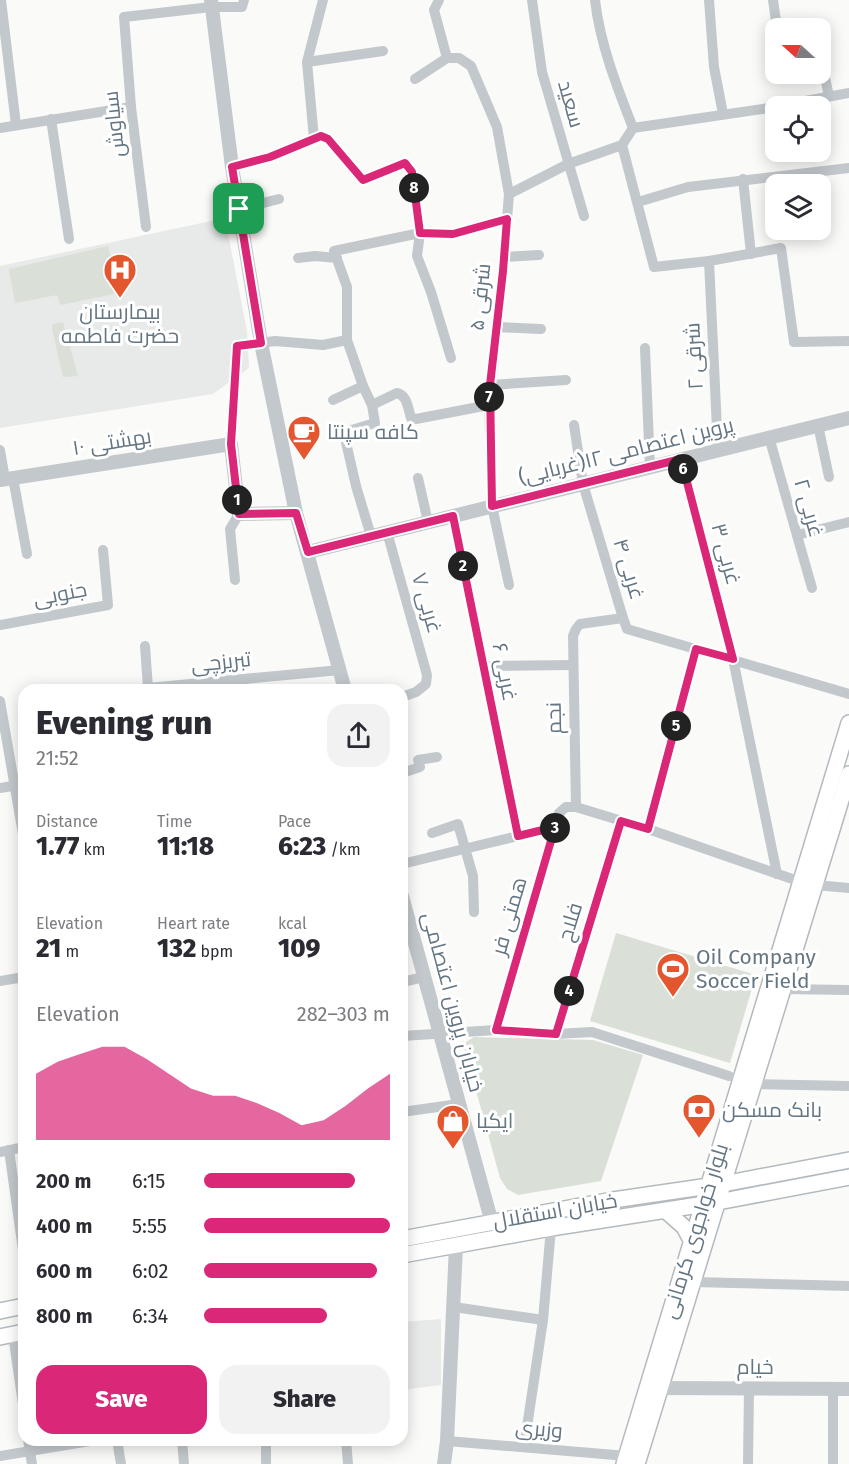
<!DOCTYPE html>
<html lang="en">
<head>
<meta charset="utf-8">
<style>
	:root { --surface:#fff; --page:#f2f2f3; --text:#2b2b33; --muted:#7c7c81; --accent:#db2777 }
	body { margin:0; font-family:"Fira Sans",Cairo,sans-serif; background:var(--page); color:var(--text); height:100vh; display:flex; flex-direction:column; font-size:22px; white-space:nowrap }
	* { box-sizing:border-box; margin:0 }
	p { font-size:20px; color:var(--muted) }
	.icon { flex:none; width:33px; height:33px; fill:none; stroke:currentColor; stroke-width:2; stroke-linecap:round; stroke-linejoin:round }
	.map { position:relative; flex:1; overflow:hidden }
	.sheet { position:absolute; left:18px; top:684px; width:390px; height:762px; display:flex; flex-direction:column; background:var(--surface); border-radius:18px; box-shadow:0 3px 15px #0003 }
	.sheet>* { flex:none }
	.needle { width:39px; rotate:291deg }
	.controls { position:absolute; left:765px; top:18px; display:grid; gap:12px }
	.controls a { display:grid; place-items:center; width:66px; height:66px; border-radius:12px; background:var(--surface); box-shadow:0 3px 15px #0003; font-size:30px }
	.pin { position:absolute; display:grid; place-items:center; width:51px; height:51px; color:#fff; margin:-26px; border-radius:12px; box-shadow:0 3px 9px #0006 }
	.km { position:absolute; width:30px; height:30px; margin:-15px; border-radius:50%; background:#222; color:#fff; font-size:16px; line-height:30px; text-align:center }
	.round { display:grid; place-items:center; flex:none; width:63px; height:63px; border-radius:18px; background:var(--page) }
	.headline { display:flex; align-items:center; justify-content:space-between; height:102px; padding:0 18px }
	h1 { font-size:33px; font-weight:800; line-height:45px }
	.stats { display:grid; grid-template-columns:repeat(3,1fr); gap:9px; height:102px; padding:6px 18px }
	.stats div { display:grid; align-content:center }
	.stats b { font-size:26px; font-weight:800 }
	.stats small { font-size:16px; font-weight:400 }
	.stats p { font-size:16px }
	.chart { height:168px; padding:12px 18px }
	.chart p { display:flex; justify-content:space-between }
	.chart svg { width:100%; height:108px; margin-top:6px; fill:var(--accent); opacity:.7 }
	.action { display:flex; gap:12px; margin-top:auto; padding:12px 18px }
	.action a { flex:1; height:69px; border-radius:18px; background:var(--accent); color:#fff; font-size:24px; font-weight:800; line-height:69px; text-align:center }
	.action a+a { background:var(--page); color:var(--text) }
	ul { padding:0 18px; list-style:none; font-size:20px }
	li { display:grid; grid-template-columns:96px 72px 1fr; align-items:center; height:45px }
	li i { height:15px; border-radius:8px; background:var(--accent) }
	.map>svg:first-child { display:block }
	.built { fill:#e8e9e9 }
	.green { fill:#dadfd7 }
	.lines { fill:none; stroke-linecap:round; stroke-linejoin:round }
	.secondary-casing { stroke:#b3babf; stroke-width:18 }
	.minor { stroke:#c3c8cc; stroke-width:10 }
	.tertiary { stroke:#c3c8cc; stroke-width:14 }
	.secondary { stroke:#fff; stroke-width:15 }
	.route-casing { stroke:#fff; stroke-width:12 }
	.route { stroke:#db2777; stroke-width:8 }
	.labels { text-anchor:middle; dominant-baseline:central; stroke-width:6; stroke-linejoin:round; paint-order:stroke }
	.street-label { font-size:21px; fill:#657683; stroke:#fff }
	.poi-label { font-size:21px; fill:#657683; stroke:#fff; text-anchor:start }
</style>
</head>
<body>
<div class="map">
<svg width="849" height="1464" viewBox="0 0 849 1464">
	<rect width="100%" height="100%" fill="#fafaf8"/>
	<g class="built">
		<path d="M225 218 247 331 249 368 213 394 0 428V266Z"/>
		<path d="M441 1319V1385L402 1390V1322Z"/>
	</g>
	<g class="green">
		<path d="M108 246 119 293 60 305 57 295 15 303 9 269Z"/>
		<path d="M63 322 78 376 63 377 52 328 53 324Z"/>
		<path d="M616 933 756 975 730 1063 590 1021Z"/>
		<path d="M474 1037 593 1040 643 1055 601 1181 518 1195 507 1189 500 1178 464 1047 466 1042Z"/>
	</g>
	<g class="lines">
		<g class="secondary-casing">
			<g id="secondary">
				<path d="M666 1211 684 1227 691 1240"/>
				<path d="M402 1239 613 1200 723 1184 849 1160"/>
				<path d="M402 1255 551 1228 718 1202 849 1177"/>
				<path d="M0 1311 24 1306"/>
				<path d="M0 1337 24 1332"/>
				<path d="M624 1464 849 723"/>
				<path d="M637 1464 849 774"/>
			</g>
		</g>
		<g class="minor">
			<path d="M1 0 16 125"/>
			<path d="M439 0 434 10 447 58H459L471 66 497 127 509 194 503 271 489 405 492 506 509 585"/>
			<path d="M532 0 542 72 584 216"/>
			<path d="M595 0C600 44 617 87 633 128"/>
			<path d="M709 0 714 67 723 114"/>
			<path d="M773 0 777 28"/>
			<path d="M820 55 829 96"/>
			<path d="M307 62 383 51"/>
			<path d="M782 74 783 78"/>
			<path d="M415 79 447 58"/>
			<path d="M778 106 849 93"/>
			<path d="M51 119 69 239"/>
			<path d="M0 128 131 107"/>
			<path d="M314 139 320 136 328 139 363 180 405 163 412 172 420 233 417 256 431 292 451 358"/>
			<path d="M622 145 654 267 709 261 781 248 794 342 849 341"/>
			<path d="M622 145 633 128 776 107"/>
			<path d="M232 167 270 157 314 139 307 62 323 0"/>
			<path d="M743 179 751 254"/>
			<path d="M509 194 568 164 622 145"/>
			<path d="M638 202 688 187 849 168"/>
			<path d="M239 209 279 199"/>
			<path d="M146 227 131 107 124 17 211 7H242L244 0"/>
			<path d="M504 257 539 255"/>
			<path d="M298 258 315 256 337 258"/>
			<path d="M709 261 718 450"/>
			<path d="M496 327 541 329"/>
			<path d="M347 340V287L334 251 420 233 453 234 507 219"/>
			<path d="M645 348 650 467"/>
			<path d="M490 385 566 380"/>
			<path d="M363 386 372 405 375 423 348 431 345 438 356 486 371 536"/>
			<path d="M372 405 397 393C407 395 408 408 411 418L416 419 489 405"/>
			<path d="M574 425 583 484 623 618 580 624 576 629 573 636 576 807"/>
			<path d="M818 425 829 477"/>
			<path d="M769 437 812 588"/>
			<path d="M231 444 237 346 275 341 323 345 347 340 363 386 333 400"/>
			<path d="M0 450 5 479"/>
			<path d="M681 459 733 659 777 874"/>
			<path d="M13 478 27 554"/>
			<path d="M418 478 428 522"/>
			<path d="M453 516 518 836"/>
			<path d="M387 532 427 675 426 684 416 692 402 697"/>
			<path d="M797 535 849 522"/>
			<path d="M235 580 230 529 239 514"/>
			<path d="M623 618 627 629 849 694"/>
			<path d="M0 625 108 605 103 550"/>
			<path d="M145 646 148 688 340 670"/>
			<path d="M484 666 573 665"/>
			<path d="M0 701 24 840"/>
			<path d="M402 773 420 767 418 760 437 757"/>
			<path d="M0 788 24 784"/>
			<path d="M648 829 696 649"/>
			<path d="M432 833 458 824 473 876 474 912"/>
			<path d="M402 864 555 827"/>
			<path d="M815 885 849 888"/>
			<path d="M0 981 24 977"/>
			<path d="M402 982 424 977"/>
			<path d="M783 989 849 990"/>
			<path d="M496 1030 559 813 566 807H576L648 829 801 882"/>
			<path d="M556 1034 622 821"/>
			<path d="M402 1036 496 1030 556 1034 592 1032 729 1076"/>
			<path d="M754 1084 849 1086"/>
			<path d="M402 1112 459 1104"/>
			<path d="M9 1150 24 1257"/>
			<path d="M0 1152 24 1147"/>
			<path d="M693 1282 849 1286"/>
			<path d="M454 1307 543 1320"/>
			<path d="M13 1335 24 1411"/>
			<path d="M28 1440 32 1464"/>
			<path d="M117 1440 121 1464"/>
			<path d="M182 1440 184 1464"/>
			<path d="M346 1440 348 1464"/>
			<path d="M447 1441 627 1456"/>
			<path d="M524 1447 543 1320 551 1228"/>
			<path d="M0 1456 96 1440"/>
			<path d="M266 1464V1440"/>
			<path d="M748 1464 749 1388"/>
			<path d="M833 1464V1388"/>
		</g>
		<g class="tertiary">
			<path d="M211 0 232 167 261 343 296 513 345 690"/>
			<path d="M0 480 231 444 239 514 296 513"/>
			<path d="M308 552 849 418"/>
			<path d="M402 896 492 1223"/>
			<path d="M660 1388 849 1389"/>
			<path d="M444 1464 447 1441 456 1246"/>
		</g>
		<use href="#secondary" class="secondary"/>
	</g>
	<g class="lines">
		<g class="route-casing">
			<path id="route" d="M321 136 328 139 363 180 405 163 412 172 420 233 453 234 507 219 503 271 490 385 492 506 681 459 733 659 696 649 648 829 621 821 556 1034 496 1030 555 827 518 836 453 516 308 552 296 513 239 514 231 444 237 346 261 343 232 167 270 157Z"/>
		</g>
		<use href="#route" class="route"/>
	</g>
	<defs>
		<g id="hospital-pin" transform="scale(1.725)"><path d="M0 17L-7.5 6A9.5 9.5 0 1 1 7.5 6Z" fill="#e4572e" stroke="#fff"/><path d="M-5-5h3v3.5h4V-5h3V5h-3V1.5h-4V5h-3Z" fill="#fff"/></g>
		<g id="cafe-pin" transform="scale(1.725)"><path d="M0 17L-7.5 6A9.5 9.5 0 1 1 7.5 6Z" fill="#e4572e" stroke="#fff"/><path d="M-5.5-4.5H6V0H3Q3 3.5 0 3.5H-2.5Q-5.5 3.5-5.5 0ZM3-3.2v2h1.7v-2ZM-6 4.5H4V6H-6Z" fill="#fff"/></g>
		<g id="stadium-pin" transform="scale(1.725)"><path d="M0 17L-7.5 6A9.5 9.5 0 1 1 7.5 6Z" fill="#e4572e" stroke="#fff"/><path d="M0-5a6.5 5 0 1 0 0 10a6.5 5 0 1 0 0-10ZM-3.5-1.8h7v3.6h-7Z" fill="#fff"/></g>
		<g id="bank-pin" transform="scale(1.725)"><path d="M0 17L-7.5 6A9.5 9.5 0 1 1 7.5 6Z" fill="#e4572e" stroke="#fff"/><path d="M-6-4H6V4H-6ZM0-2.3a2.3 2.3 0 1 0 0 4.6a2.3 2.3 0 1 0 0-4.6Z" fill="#fff"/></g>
		<g id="shop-pin" transform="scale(1.725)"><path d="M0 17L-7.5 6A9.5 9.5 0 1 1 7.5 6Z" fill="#e4572e" stroke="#fff"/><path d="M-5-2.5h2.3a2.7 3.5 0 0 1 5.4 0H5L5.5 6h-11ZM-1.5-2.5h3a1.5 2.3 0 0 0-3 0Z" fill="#fff"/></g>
	</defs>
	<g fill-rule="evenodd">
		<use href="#hospital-pin" x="120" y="270"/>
		<use href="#cafe-pin" x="304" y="432"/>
		<use href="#stadium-pin" x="673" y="969"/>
		<use href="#bank-pin" x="699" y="1110"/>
		<use href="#shop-pin" x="453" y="1121"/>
	</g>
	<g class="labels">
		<g class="street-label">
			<text transform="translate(571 104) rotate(74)">سعید</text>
			<text transform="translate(114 124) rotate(-96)">سیاوش</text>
			<text transform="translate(480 297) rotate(-84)">شرقی ۵</text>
			<text transform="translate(694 356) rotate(-93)">شرقی ۲</text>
			<text transform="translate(112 442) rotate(-9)">بهشتی ۱۰</text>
			<text transform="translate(626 451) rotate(-14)">پروین اعتصامی ۱۲(غربایی)</text>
			<text transform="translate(809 508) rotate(74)">غربی ۲</text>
			<text transform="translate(726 554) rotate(75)">غربی ۳</text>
			<text transform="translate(629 569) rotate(73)">غربی ۴</text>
			<text transform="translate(60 594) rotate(-11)">جنوبی</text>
			<text transform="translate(427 603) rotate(74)">غربی ۷</text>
			<text transform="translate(221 662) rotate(-6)">تبریزچی</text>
			<text transform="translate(505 672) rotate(79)">غربی ۶</text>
			<text transform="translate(554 718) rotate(-91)">نجم</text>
			<text transform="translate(509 916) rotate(-74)">همتی فر</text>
			<text transform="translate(570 922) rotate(-73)">فلاح</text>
			<text transform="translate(453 1002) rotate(75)">خیابان پروین اعتصامی</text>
			<text transform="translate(555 1211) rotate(-10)">خیابان استقلال</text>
			<text transform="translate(695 1231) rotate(-73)">بلوار خواجوی کرمانی</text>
			<text x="755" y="1367">خیام</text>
			<text transform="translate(539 1429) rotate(5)">وزیری</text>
		</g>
		<g class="poi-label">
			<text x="120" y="312" text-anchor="middle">بیمارستان<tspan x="120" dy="24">حضرت فاطمه</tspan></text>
			<text x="327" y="432">کافه سپنتا</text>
			<text x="696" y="957">Oil Company<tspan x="696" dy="24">Soccer Field</tspan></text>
			<text x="722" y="1110">بانک مسکن</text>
			<text x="476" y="1121">ایکیا</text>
		</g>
	</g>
</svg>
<div class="controls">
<a><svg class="needle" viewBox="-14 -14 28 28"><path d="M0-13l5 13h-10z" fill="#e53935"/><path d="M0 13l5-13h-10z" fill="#7c7c81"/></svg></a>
<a><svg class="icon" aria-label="locate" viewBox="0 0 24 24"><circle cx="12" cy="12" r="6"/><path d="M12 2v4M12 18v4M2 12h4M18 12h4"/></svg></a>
<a><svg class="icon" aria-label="layers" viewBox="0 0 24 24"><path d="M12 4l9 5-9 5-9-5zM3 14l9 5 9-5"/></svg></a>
</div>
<div class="pin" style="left:239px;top:209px;background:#1e9e55"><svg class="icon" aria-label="arrive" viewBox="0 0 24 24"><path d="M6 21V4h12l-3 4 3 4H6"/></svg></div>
<b class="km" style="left:237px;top:500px">1</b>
<b class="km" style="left:463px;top:566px">2</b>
<b class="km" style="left:555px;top:828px">3</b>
<b class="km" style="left:569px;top:991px">4</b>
<b class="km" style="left:676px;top:726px">5</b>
<b class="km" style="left:683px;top:469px">6</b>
<b class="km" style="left:489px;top:397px">7</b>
<b class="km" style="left:414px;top:188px">8</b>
<section class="sheet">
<div class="headline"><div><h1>Evening run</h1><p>21:52</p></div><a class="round"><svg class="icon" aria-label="share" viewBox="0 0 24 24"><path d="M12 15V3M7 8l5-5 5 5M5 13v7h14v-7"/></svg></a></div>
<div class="stats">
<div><p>Distance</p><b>1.77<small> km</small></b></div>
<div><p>Time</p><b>11:18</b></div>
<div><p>Pace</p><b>6:23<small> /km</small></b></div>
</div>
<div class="stats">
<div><p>Elevation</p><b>21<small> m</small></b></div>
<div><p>Heart rate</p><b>132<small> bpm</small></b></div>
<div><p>kcal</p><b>109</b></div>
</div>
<div class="chart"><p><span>Elevation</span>282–303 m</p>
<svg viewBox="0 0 160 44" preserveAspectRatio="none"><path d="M0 44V17L10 12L20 9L30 6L40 6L50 11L60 17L70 23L80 26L90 26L100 29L110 33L120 38L130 36L140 30L150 23L160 17V44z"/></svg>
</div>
<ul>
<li><b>200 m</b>6:15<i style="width:81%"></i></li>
<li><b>400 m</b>5:55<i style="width:100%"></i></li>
<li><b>600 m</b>6:02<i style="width:93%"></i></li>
<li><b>800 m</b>6:34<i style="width:66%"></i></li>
</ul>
<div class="action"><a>Save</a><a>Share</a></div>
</section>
</div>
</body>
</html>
